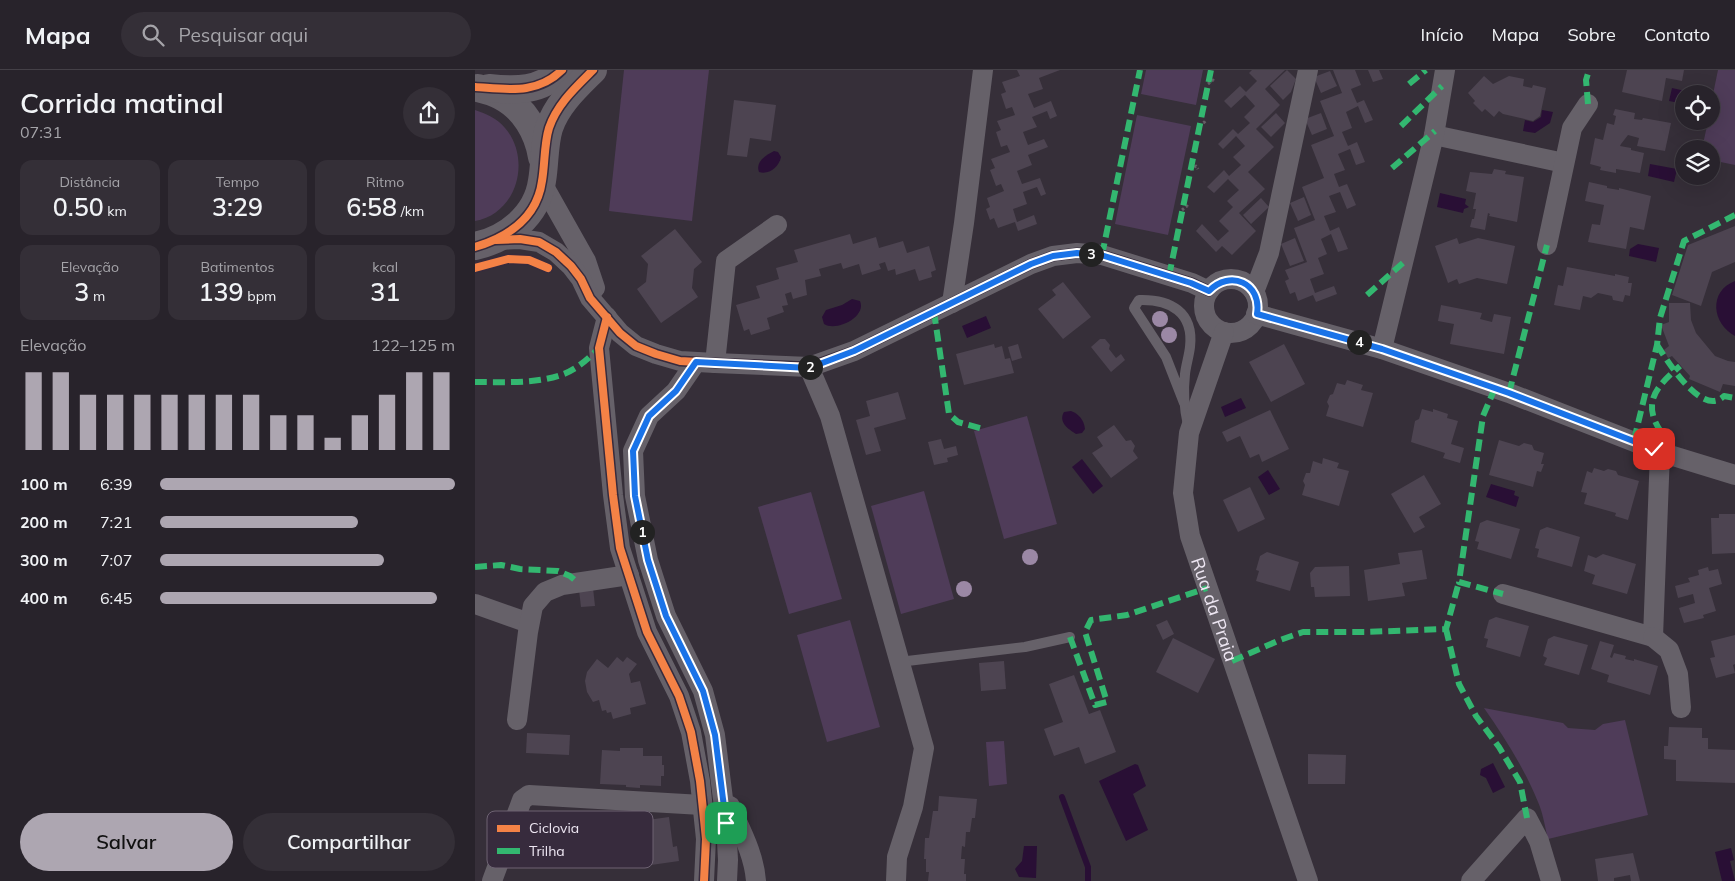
<!DOCTYPE html>
<html lang="pt">
<head>
<meta charset="utf-8">
<style>
	:root { --surface:#28232b; --page:#342f37; --text:#f1f3f6; --muted:#a5a4a9; --line:#444047; --accent:#ada6b1 }
	body { margin:0; font-family:Mulish,sans-serif; background:var(--page); color:var(--text); height:100vh; display:flex; flex-direction:column; font-size:19px; white-space:nowrap }
	* { box-sizing:border-box; margin:0 }
	p { font-size:16px; color:var(--muted) }
	.icon { flex:none; width:28px; height:28px; fill:none; stroke:currentColor; stroke-width:2; stroke-linecap:round; stroke-linejoin:round }
	.map { position:relative; flex:1; overflow:hidden }
	.panel { display:flex; flex-direction:column; background:var(--surface); width:475px }
	.panel>* { flex:none }
	.tools { position:absolute; left:1200px; top:15px; display:grid; gap:10px }
	.tools a { display:grid; place-items:center; width:45px; height:45px; border-radius:50%; background:var(--surface); box-shadow:0 5px 20px #0002,0 0 0 1px var(--line); font-size:25px }
	.pin { position:absolute; display:grid; place-items:center; width:42px; height:42px; color:#fff; margin:-21px; border-radius:10px; box-shadow:0 2px 8px #0006 }
	.km { position:absolute; width:25px; height:25px; margin:-12px; border-radius:50%; background:#222; color:#fff; font-size:14px; line-height:25px; text-align:center }
	.round { display:grid; place-items:center; flex:none; width:52px; height:52px; border-radius:26px; background:var(--page) }
	.summary { display:flex; align-items:center; justify-content:space-between; height:85px; padding:0 20px }
	h1 { font-size:28px; font-weight:600; line-height:38px }
	.metrics { display:grid; grid-template-columns:repeat(3,1fr); gap:8px; height:85px; padding:5px 20px }
	.metrics div { display:grid; align-content:center; border-radius:12px; background:var(--page); text-align:center }
	.metrics b { font-size:25px; font-weight:600 }
	.metrics small { font-size:14px; font-weight:400 }
	.metrics p { font-size:14px }
	.chart { height:140px; padding:10px 20px }
	.chart p { display:flex; justify-content:space-between }
	.chart svg { width:100%; height:90px; margin-top:5px; stroke:var(--accent); stroke-width:6 }
	.button { display:flex; gap:10px; margin-top:auto; padding:10px 20px }
	.button a { flex:1; height:58px; border-radius:30px; background:var(--accent); color:#111; font-size:20px; font-weight:600; line-height:58px; text-align:center }
	.button a+a { background:var(--page); color:var(--text) }
	ul { padding:0 20px; list-style:none; font-size:16px }
	li { display:grid; grid-template-columns:80px 60px 1fr; align-items:center; height:38px }
	li i { height:12px; border-radius:6px; background:var(--accent) }
	header { display:flex; align-items:center; gap:30px; box-sizing:border-box; height:70px; padding:0 25px; background:var(--surface); border-bottom:1px solid var(--line) }
	header strong { font-size:24px }
	nav { display:flex; gap:28px; margin-inline-start:auto; font-size:18px }
	.search { width:350px; height:45px; background:var(--page); display:flex; align-items:center; gap:12px; box-sizing:border-box; padding:0 18px; border-radius:28px; color:var(--muted); font-size:19px }
	main { display:flex; flex:1; min-height:0 }
	.map>svg:first-child { display:block }
	.green { fill:#4f3c59 }
	.water { fill:#290f35 }
	.lines { fill:none; stroke-linecap:round; stroke-linejoin:round }
	.stream { stroke:#290f35; stroke-width:6 }
	.building { fill:#4d4451 }
	.path { stroke:#645f66; stroke-width:3; stroke-dasharray:2.5 2.5; stroke-linecap:butt }
	.lane { stroke:#666169; stroke-width:10 }
	.street { stroke:#666169; stroke-width:20 }
	.secondary { stroke:#666169; stroke-width:28 }
	.quiet { stroke:#33b770; stroke-width:6; stroke-dasharray:12 6; stroke-linecap:butt }
	.cycleway-casing { stroke:#372b3d; stroke-width:11 }
	.cycleway { stroke:#f48246; stroke-width:8 }
	.tree { fill:#9b88a5 }
	.route-casing { stroke:#fff; stroke-width:10 }
	.route { stroke:#1a73e8; stroke-width:6 }
	.labels { text-anchor:middle; dominant-baseline:central; stroke-width:4; stroke-linejoin:round; paint-order:stroke }
	.street-label { font-size:18px; fill:#ede6f2; stroke:#372b3d }
	.key { fill:#372b3d; stroke:#6e6373; stroke-width:1 }
	.key-label { font-size:14px; fill:#ede6f2 }
</style>
</head>
<body>
<header>
<strong>Mapa</strong>
<div class="search"><svg class="icon" aria-label="search" viewBox="0 0 24 24"><circle cx="10" cy="10" r="6"/><path d="M15 15l6 6"/></svg>Pesquisar aqui</div>
<nav><a>Início</a><a>Mapa</a><a>Sobre</a><a>Contato</a></nav>
</header>
<main>
<section class="panel">
<div class="summary"><div><h1>Corrida matinal</h1><p>07:31</p></div><a class="round"><svg class="icon" aria-label="share" viewBox="0 0 24 24"><path d="M12 15V3M7 8l5-5 5 5M5 13v7h14v-7"/></svg></a></div>
<div class="metrics">
<div><p>Distância</p><b>0.50<small> km</small></b></div>
<div><p>Tempo</p><b>3:29</b></div>
<div><p>Ritmo</p><b>6:58<small> /km</small></b></div>
</div>
<div class="metrics">
<div><p>Elevação</p><b>3<small> m</small></b></div>
<div><p>Batimentos</p><b>139<small> bpm</small></b></div>
<div><p>kcal</p><b>31</b></div>
</div>
<div class="chart"><p><span>Elevação</span>122–125 m</p>
<svg viewBox="0 0 160 44" preserveAspectRatio="none"><path d="M5 44V6M15 44V6M25 44V17M35 44V17M45 44V17M55 44V17M65 44V17M75 44V17M85 44V17M95 44V27M105 44V27M115 44V38M125 44V27M135 44V17M145 44V6M155 44V6"/></svg>
</div>
<ul>
<li><b>100 m</b>6:39<i style="width:100%"></i></li>
<li><b>200 m</b>7:21<i style="width:67%"></i></li>
<li><b>300 m</b>7:07<i style="width:76%"></i></li>
<li><b>400 m</b>6:45<i style="width:94%"></i></li>
</ul>
<div class="button"><a>Salvar</a><a>Compartilhar</a></div>
</section>
<div class="map">
<svg width="1260" height="811" viewBox="0 0 1260 811">
	<rect width="100%" height="100%" fill="#362f39"/>
	<g class="green">
		<path d="M149 0H234L217 151 134 141Z"/>
		<path d="M671 0H728L721 35 666 24Z"/>
		<path d="M1243 0H1260V95L1236 90V79H1227L1233 51H1236V34Z"/>
		<path d="M0 40C11 44 22 48 30 58 57 89 42 144 0 151Z"/>
		<path d="M662 45 716 56 693 165 640 154Z"/>
		<path d="M552 346 582 454 529 469 499 361Z"/>
		<path d="M449 421 479 529 426 544 396 436Z"/>
		<path d="M336 422 367 529 314 544 283 437Z"/>
		<path d="M375 550 405 657 352 672 322 565Z"/>
		<path d="M1009 638 1088 653 1093 658 1120 660 1128 654 1150 650 1173 745 1073 769C1070 757 1068 743 1063 732 1049 698 1030 668 1009 638Z"/>
		<path d="M529 671 532 714 514 716 511 672Z"/>
	</g>
	<g class="water">
		<path d="M1197 18 1224 24H1209V34L1194 31Z"/>
		<path d="M1067 40 1078 42 1075 53 1060 63 1048 61 1050 50 1058 52 1066 47Z"/>
		<path d="M299 81 303 82 306 87C304 97 294 105 284 102 280 92 291 85 299 81Z"/>
		<path d="M1175 94 1202 99 1199 112 1173 106Z"/>
		<path d="M965 123 991 129 990 134 994 137 989 139 988 143 962 137Z"/>
		<path d="M1163 174 1184 178 1181 192 1154 186 1155 179Z"/>
		<path d="M1260 211V266C1237 254 1233 221 1260 211Z"/>
		<path d="M377 229 385 231C392 247 361 262 349 254L347 247 351 240 367 235Z"/>
		<path d="M511 246 516 258 492 268 487 256Z"/>
		<path d="M766 328 771 338 750 347 746 337Z"/>
		<path d="M596 341C604 344 609 350 610 359L607 363 601 364C593 359 583 352 589 342Z"/>
		<path d="M607 389 628 416 618 424 597 397Z"/>
		<path d="M793 400 805 419 794 425 783 407Z"/>
		<path d="M1016 414 1040 421 1039 425 1044 427 1041 437 1011 427Z"/>
		<path d="M1018 693 1030 717 1018 723 1011 708 1005 705 1006 699Z"/>
		<path d="M660 694 663 695 671 716 658 724 673 760 651 771 624 711Z"/>
		<path d="M549 776H562L561 808 544 807 540 799 547 791Z"/>
		<path d="M1256 778 1259 790 1255 791 1260 811H1247L1240 782Z"/>
	</g>
	<g class="lines">
		<path class="stream" d="M587 727 613 797V811"/>
	</g>
	<g class="building">
		<path d="M542 0H585L564 8 568 19 553 24 559 38 576 31 582 46 575 49 572 41 557 47 562 57 548 62 553 75 569 69 573 77 553 85 557 95 542 101 547 114 565 108 571 124 566 126 562 117 548 122 552 134 538 139 542 152 559 145 562 154 543 161 540 152 523 158 519 148 515 150 511 139 515 137 512 128 529 121 526 114 521 116 515 100 520 98 516 89 535 82 532 75 526 77 521 62 526 60 522 51 540 45 537 37 531 39 526 24 531 22 527 12 545 6Z"/>
		<path d="M777 0H810L790 19 805 35 781 59 799 77 773 102 790 119 764 143 781 161 757 185 747 176 741 182 721 161 727 154 743 171 754 161 744 151 758 137 752 131 764 120 753 109 739 123 732 117 749 100 754 106 766 95 758 87 770 76 761 66 748 79 743 74 758 59 763 64 775 53 769 47 780 36 770 25 756 38 749 31 765 16 771 22 782 11 774 3Z"/>
		<path d="M812 0 821 9 816 22 808 30 795 16Z"/>
		<path d="M858 0H880L886 15 876 19 882 33 889 30 898 50 890 53 883 36 871 42 877 58 867 62 873 76 882 72 890 92 881 95 875 79 863 84 870 100 859 104 864 117 872 114 881 135 872 139 865 122 854 126 861 142 849 146 855 161 864 157 873 179 863 182 856 164 846 169 852 184 843 188 849 204 835 209 840 223 859 216 862 224 841 232 838 225 823 231 820 222 815 224 810 211 814 209 810 200 832 192 819 158 840 150 827 117 849 108 836 75 859 66 845 31 867 23Z"/>
		<path d="M893 0H904L908 9 898 12Z"/>
		<path d="M1152 0H1209L1207 11 1191 8 1187 31 1147 22Z"/>
		<path d="M855 1 862 16 846 23 839 7Z"/>
		<path d="M1009 6 1018 14 1034 6 1049 9 1048 16 1057 18 1058 15 1071 18 1065 46 1058 51 1028 44 1024 41 1019 47 1010 39 1007 42 998 33 1000 31 993 23Z"/>
		<path d="M259 30 301 35 296 71 275 68 272 87 252 85Z"/>
		<path d="M1140 39 1160 43 1159 49 1167 50 1168 48 1196 53 1190 81 1162 76 1164 68 1153 65 1146 74 1145 76 1156 78V80L1169 83 1165 103 1141 99V103L1125 100 1126 97 1115 94 1120 68 1128 70 1132 53 1139 55 1141 46 1138 45Z"/>
		<path d="M801 43 810 53 796 67 786 57Z"/>
		<path d="M846 43 852 59 837 65 830 49Z"/>
		<path d="M1019 99 1031 101 1030 104 1049 107 1042 152 1014 146 1015 144 1013 143 1010 160 995 157 997 149H999L1001 139H998L1001 123 991 121 995 102 1017 104Z"/>
		<path d="M1114 112 1132 116V118L1144 120V118L1176 126 1169 160 1155 157 1151 179 1113 172 1117 154 1125 155 1129 135 1110 131Z"/>
		<path d="M829 127 836 145 823 151 815 133Z"/>
		<path d="M786 128 794 137 776 154 768 145Z"/>
		<path d="M1260 156V192L1237 202 1226 236 1197 225 1213 175Z"/>
		<path d="M200 159 227 192 219 199 217 218 223 227 186 253 162 219 171 212 173 194 166 186Z"/>
		<path d="M375 164 378 174 401 167 404 178 428 171 432 183 454 176 461 200 456 202 457 207 444 211 440 199 421 205 420 199 413 201 410 192 404 194 406 199 387 205 384 194 368 199 366 193 344 199 346 206 330 210 332 225 318 229 316 222 310 224 313 235 307 236 309 242 292 248 295 259 276 265 274 259 269 261 261 235 285 228 281 216 304 209 301 198 323 192 319 180Z"/>
		<path d="M820 168 829 191 815 196 806 174Z"/>
		<path d="M982 168 984 174 1003 168 1040 176 1032 214 1002 208 984 214 982 209 973 213 960 176Z"/>
		<path d="M1092 197 1140 206V204L1154 207 1153 213H1157L1155 226 1150 225 1148 232 1138 230 1137 226 1123 223 1116 228 1108 226 1105 240 1079 235 1083 215 1088 216Z"/>
		<path d="M588 212 616 247 588 269 563 239 581 225 577 220Z"/>
		<path d="M1194 233H1215L1216 250 1221 263 1240 286 1253 291 1260 292V316L1248 314 1245 322 1214 309 1215 306 1197 286 1193 288 1189 280 1194 276 1186 255 1194 252Z"/>
		<path d="M966 235 1007 243 1005 249 1017 252 1019 244 1036 247 1029 284 975 274 979 254 963 251Z"/>
		<path d="M625 269H630L635 275 634 279 641 288 646 284 650 290 636 302 616 277Z"/>
		<path d="M519 274 520 278 527 276 530 289 535 288 539 303 489 315 481 284Z"/>
		<path d="M543 274 547 288 537 291 533 277Z"/>
		<path d="M809 274 830 314 796 332 774 292Z"/>
		<path d="M872 310 888 315 886 320 898 323 888 357 851 346 854 336 852 332 855 325 858 324 862 313 870 315Z"/>
		<path d="M423 322 431 349 399 358 406 381 391 385 381 350 395 346 391 331Z"/>
		<path d="M947 339 958 342V339L973 344 972 348 983 351 976 374 989 378 985 393 968 388 970 383 936 372 940 351 944 349Z"/>
		<path d="M795 340 814 379 787 392 784 384 775 388 765 366 752 372 747 362Z"/>
		<path d="M639 355 651 371 656 370 660 376 658 381 663 388 636 408 617 383 628 376 622 367Z"/>
		<path d="M466 369 469 379 481 376 483 385 472 388 473 392 459 395 453 372Z"/>
		<path d="M1024 370 1044 376 1049 373 1057 375 1059 380 1069 383 1066 394H1069L1066 402 1062 401 1058 417 1014 405Z"/>
		<path d="M848 388 864 393 862 398 874 401 864 436 827 425 830 415 828 411 831 403H835L838 391 847 394Z"/>
		<path d="M1119 398 1129 401 1133 399 1141 401 1143 405 1164 411 1153 450 1140 446 1141 443 1109 434 1112 423 1106 422 1112 401 1117 403Z"/>
		<path d="M949 405 966 434 944 447 950 457 939 463 916 424Z"/>
		<path d="M775 417 790 449 763 462 748 430Z"/>
		<path d="M1244 444H1260V483L1237 484 1236 448H1244Z"/>
		<path d="M1012 450 1045 459 1036 489 1002 479 1004 472 1000 471 1005 453Z"/>
		<path d="M1072 457 1105 467 1097 497 1062 487 1064 479 1060 478 1065 460Z"/>
		<path d="M947 480 952 509 927 513 930 526 893 531 889 500 925 494 923 483Z"/>
		<path d="M792 482 824 492 815 521 781 511 784 501 781 500 785 486Z"/>
		<path d="M1128 484 1161 494 1152 524 1117 514 1120 505 1109 501 1113 485 1121 488Z"/>
		<path d="M874 496 875 526 840 527 839 517H836L835 503 840 497Z"/>
		<path d="M1233 497 1234 501 1243 499 1247 514 1234 518 1241 541 1228 545 1229 548 1209 553 1204 538 1220 533 1218 524 1203 528 1200 516 1215 512 1213 508 1224 505 1223 500Z"/>
		<path d="M118 518 120 536 106 537 104 520Z"/>
		<path d="M1021 547 1054 556 1045 587 1011 577 1013 569 1009 568 1014 550Z"/>
		<path d="M692 550 699 564 688 570 681 555Z"/>
		<path d="M1260 565V594L1258 595 1260 603 1241 608 1235 588 1240 587 1236 571Z"/>
		<path d="M1079 566 1113 575 1104 605 1069 595 1072 588 1068 586 1073 569Z"/>
		<path d="M698 568 740 589 723 623 681 602Z"/>
		<path d="M1125 571 1139 575 1135 587 1137 588 1139 583 1151 586 1150 589 1159 591V589L1183 596 1175 625 1132 612 1134 605 1116 599Z"/>
		<path d="M142 587 148 592 152 587 162 594 154 604 156 613 165 611 171 634 155 638 156 644 138 649 136 642 132 643 131 640 127 641 124 630 118 632 112 622 110 611 112 602 122 589 133 598Z"/>
		<path d="M529 591 531 619 506 621 504 593Z"/>
		<path d="M599 605 614 644 625 640 641 682 610 694 604 677 579 686 569 659 588 652 574 614Z"/>
		<path d="M1194 657 1227 658V668H1233V679L1260 680V713L1201 711V690L1189 689V676H1193Z"/>
		<path d="M52 663 95 665 94 685 51 683Z"/>
		<path d="M145 678H168V686H187V695H189V706H186V716L165 715V718L151 717V715L125 714 127 680 145 681Z"/>
		<path d="M833 684 871 685 870 714H833Z"/>
		<path d="M464 726 502 729 500 748H497L495 762H491L490 777 487 776 486 789H490L489 804H491V811H453L454 802H451V789H449L450 768H454L458 741H463Z"/>
		<path d="M194 747 198 777 202 776 204 791 162 797 158 767 154 768 151 753Z"/>
		<path d="M1158 783 1165 811H1156L1155 805 1139 808V811H1123L1120 789Z"/>
	</g>
	<g class="lines">
		<g class="path">
			<path d="M733 14 738 10 740 13"/>
			<path d="M725 56 729 52 731 54"/>
			<path d="M715 100 721 96 723 99"/>
			<path d="M707 140 712 136 714 139"/>
		</g>
		<g class="lane">
			<path d="M709 333 691 287 659 238 664 230C695 229 719 242 715 277 714 286 711 295 710 304 708 322 709 338 713 355"/>
			<path d="M424 592 550 577 595 567"/>
		</g>
		<g class="street">
			<path d="M959 65 1089 93"/>
			<path d="M67 113 111 191 120 218"/>
			<path d="M21 170 45 169 64 172 81 182 96 196 106 209 115 228 145 263 161 276 181 284 205 291 240 293 334 297 379 281 556 194 578 186 602 183 627 185 717 213 734 221"/>
			<path d="M1072 175 1097 58 1113 34"/>
			<circle cx="756" cy="236" r="27"/>
			<path d="M779 222 794 183 833 0"/>
			<path d="M477 233 489 153 508 0"/>
			<path d="M781 244 907 279 1034 323 1185 382 1260 405"/>
			<path d="M132 247 124 278 138 425 145 478 172 562 204 626 216 662 225 711 231 769 229 811"/>
			<path id="s1" d="M749 262 714 363 708 423 715 466 833 811"/>
			<path d="M907 279 959 65 970 0"/>
			<path d="M221 292 201 321 174 346 158 381 160 426 173 490 191 546 228 621 240 665 251 753 253 790 252 811"/>
			<path d="M240 293 251 191 302 155"/>
			<path d="M334 297 355 346 449 678 438 737 422 787 421 811"/>
			<path d="M1028 524 1178 567 1185 382"/>
			<path d="M0 534 54 553"/>
			<path d="M1178 567 1194 580 1203 604 1206 638"/>
			<path d="M42 650 53 562 58 536 70 522 87 515 154 505"/>
			<path d="M255 736C266 761 279 784 281 811"/>
			<path d="M17 811 47 730 54 725 227 735"/>
			<path d="M996 811 1052 748 1064 771 1076 811"/>
		</g>
		<g class="secondary">
			<path d="M3 18C11 20 19 22 26 26 49 38 63 62 67 87"/>
			<path d="M14 18C41 21 66 21 87 0"/>
			<path d="M0 176C32 169 62 146 67 111 70 94 69 74 74 58 82 34 101 17 118 0"/>
		</g>
		<g class="quiet">
			<path d="M934 14 951 0"/>
			<path d="M1113 34 1111 10 1114 0"/>
			<path d="M926 56 967 16"/>
			<path d="M917 98 960 61"/>
			<path d="M627 185 665 0"/>
			<path d="M694 206 736 0"/>
			<path d="M892 225 928 193"/>
			<path d="M459 242 474 344 483 352 508 359"/>
			<path d="M1182 275C1192 290 1227 348 1249 326L1260 328"/>
			<path d="M0 312C27 312 60 314 86 305 101 300 113 289 124 278"/>
			<path d="M1020 318 1008 346 984 512 1028 524"/>
			<path d="M1034 323 1072 175"/>
			<path d="M1159 370 1182 275 1185 248 1209 171 1260 145"/>
			<path d="M1179 379 1186 362C1166 332 1182 316 1205 296"/>
			<path d="M0 497 26 495 45 499 83 501 95 506 103 513"/>
			<path d="M971 559 984 614 1001 646 1024 677 1045 712 1052 748"/>
			<path d="M595 567 620 635 632 632 610 562 616 550 652 545 732 518"/>
			<path d="M757 591 805 570 828 562H890L971 559 984 512"/>
		</g>
		<g class="cycleway-casing">
			<g id="cycleway">
				<path d="M0 17C32 19 62 25 87 0"/>
				<path d="M21 170 45 169 64 172 81 182 96 196 106 209 115 228 145 263 161 276 181 284 205 291 240 293 334 297 379 281 556 194 578 186 602 183 627 185 717 213 734 221"/>
				<path d="M0 177C33 167 62 148 67 111 70 94 69 74 74 58 82 34 101 17 118 0"/>
				<path d="M0 198 33 189 54 190 73 198"/>
				<path d="M132 247 124 278 138 425 145 478 172 562 204 626 216 662 225 711 231 769 229 811"/>
			</g>
		</g>
		<use href="#cycleway" class="cycleway"/>
	</g>
	<g class="tree">
		<circle cx="685" cy="249" r="8"/>
		<circle cx="694" cy="265" r="8"/>
		<circle cx="555" cy="487" r="8"/>
		<circle cx="489" cy="519" r="8"/>
	</g>
	<g class="lines">
		<g class="route-casing">
			<path id="route" d="M251 753 240 665 228 621 191 546 173 490 160 426 158 381 174 346 201 321 221 292 334 298 379 281 556 194 578 186 602 183 626 185 716 213 734 221C755 199 787 213 782 244L907 279 1034 323 1179 379"/>
		</g>
		<use href="#route" class="route"/>
	</g>
	<g class="labels">
		<g class="street-label">
			<text stroke="none"><textPath href="#s1" startOffset="288">Rua da Praia</textPath></text>
		</g>
	</g>
	<rect x="12" y="741" width="166" height="57" rx="8" class="key"/>
	<rect x="22" y="755" width="23" height="7" fill="#f48246"/>
	<rect x="22" y="778" width="23" height="6" fill="#33b770"/>
	<g class="key-label">
		<text x="54" y="763">Ciclovia</text>
		<text x="54" y="786">Trilha</text>
	</g>
</svg>
<div class="tools">
<a><svg class="icon" aria-label="locate" viewBox="0 0 24 24"><circle cx="12" cy="12" r="6"/><path d="M12 2v4M12 18v4M2 12h4M18 12h4"/></svg></a>
<a><svg class="icon" aria-label="layers" viewBox="0 0 24 24"><path d="M12 4l9 5-9 5-9-5zM3 14l9 5 9-5"/></svg></a>
</div>
<div class="pin" style="left:251px;top:753px;background:#1e9e55"><svg class="icon" aria-label="arrive" viewBox="0 0 24 24"><path d="M6 21V4h12l-3 4 3 4H6"/></svg></div>
<div class="pin" style="left:1179px;top:379px;background:#d93025"><svg class="icon" aria-label="check" viewBox="0 0 24 24"><path d="M5 12l5 5 9-10"/></svg></div>
<b class="km" style="left:167px;top:462px">1</b>
<b class="km" style="left:335px;top:297px">2</b>
<b class="km" style="left:616px;top:184px">3</b>
<b class="km" style="left:884px;top:272px">4</b>
</div>
</main>
</body>
</html>
